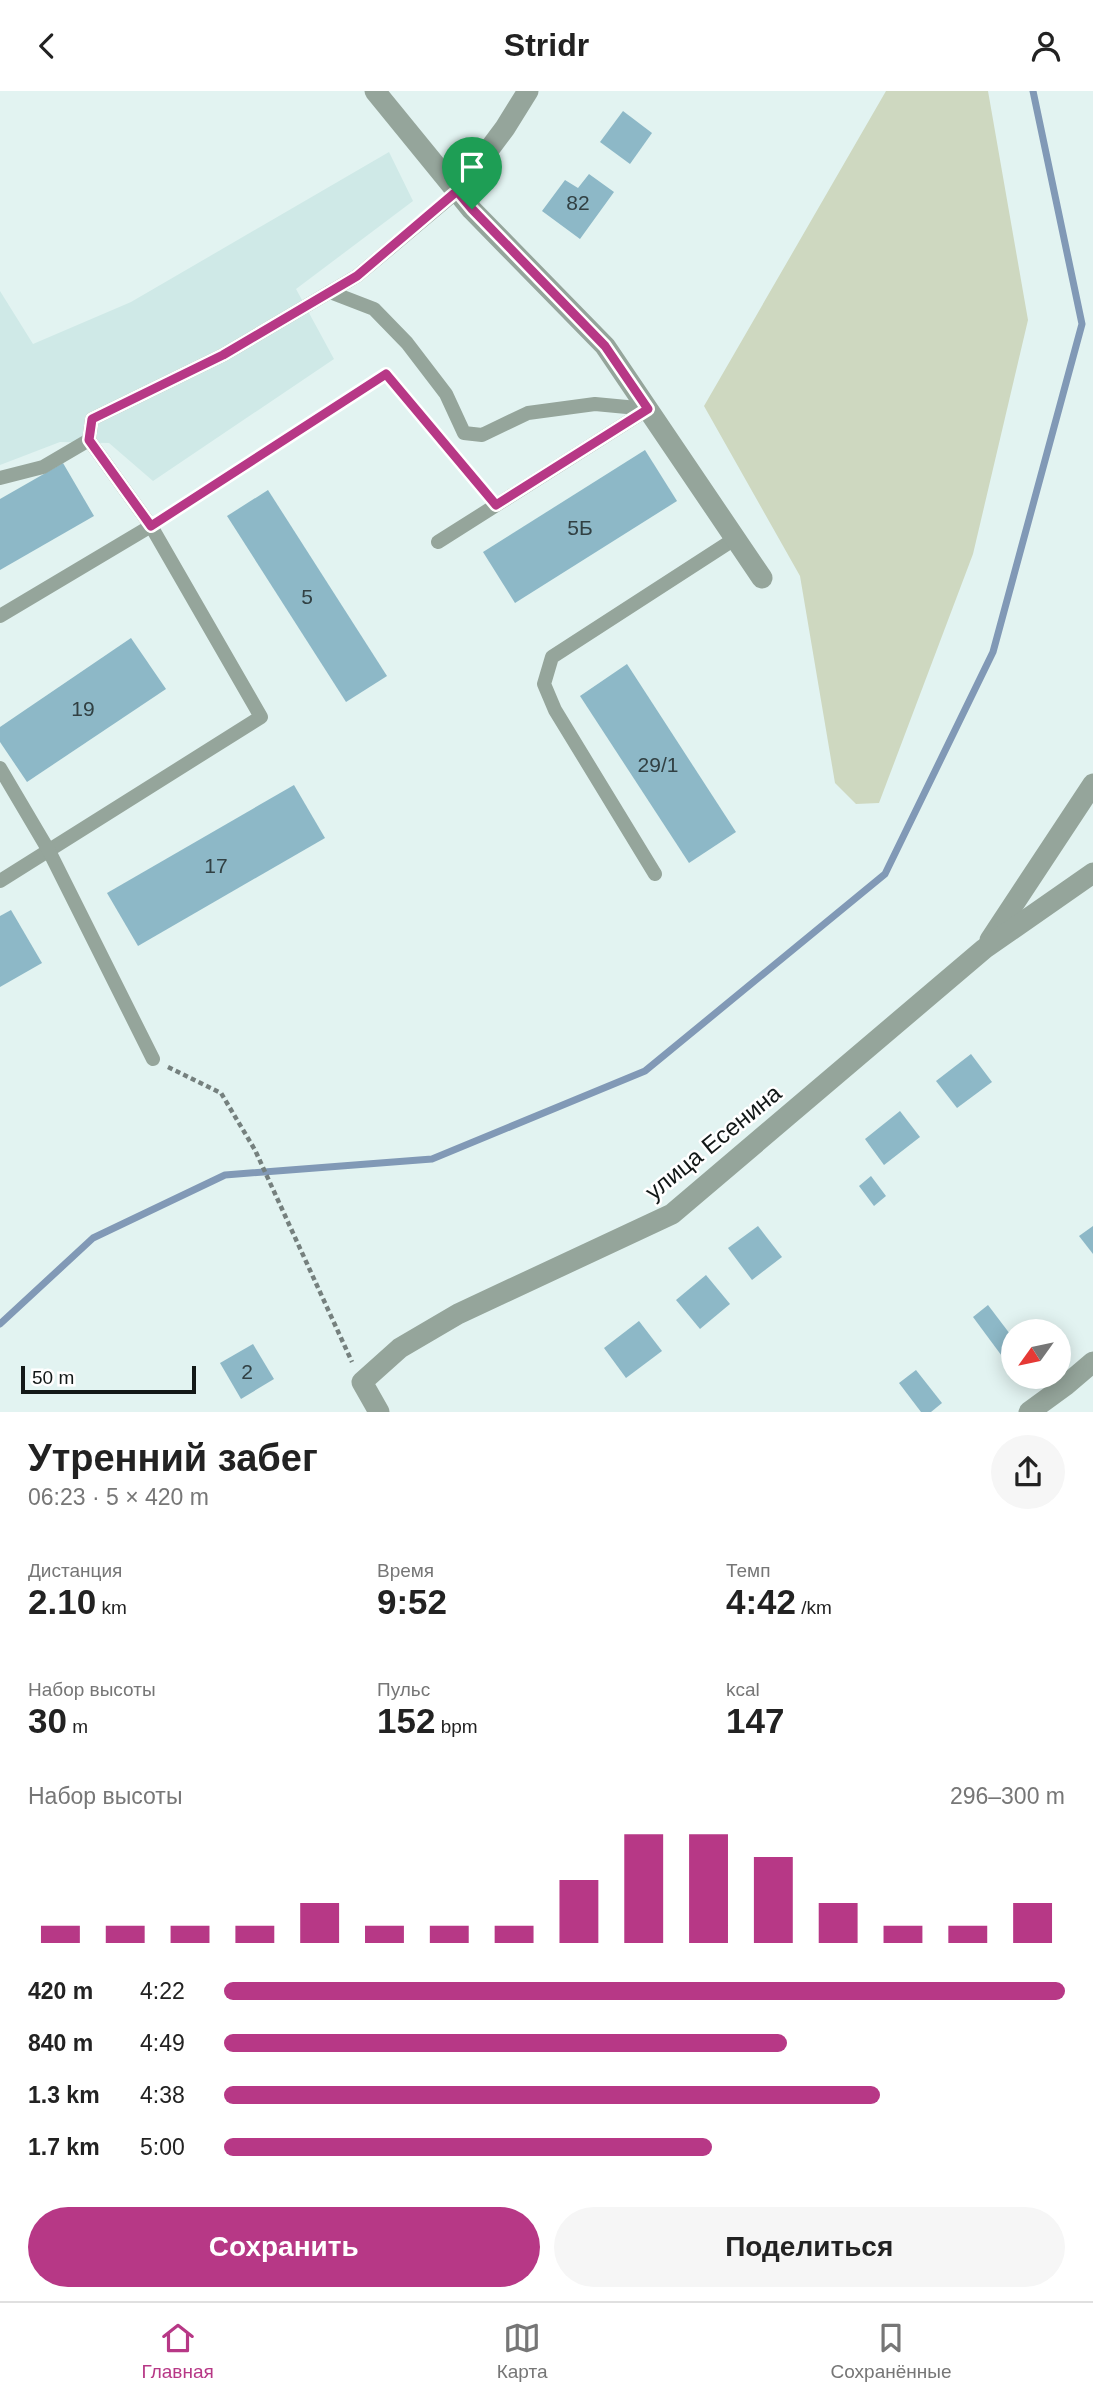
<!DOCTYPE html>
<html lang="ru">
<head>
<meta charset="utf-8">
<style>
	:root { --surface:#fff; --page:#f6f6f6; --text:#222; --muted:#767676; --line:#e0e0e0; --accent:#b73886 }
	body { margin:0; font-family:Helvetica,sans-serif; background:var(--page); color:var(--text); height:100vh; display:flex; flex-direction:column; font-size:26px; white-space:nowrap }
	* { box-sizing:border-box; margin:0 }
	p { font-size:23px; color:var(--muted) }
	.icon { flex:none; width:38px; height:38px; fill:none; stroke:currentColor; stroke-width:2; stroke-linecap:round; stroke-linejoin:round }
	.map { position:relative; height:1321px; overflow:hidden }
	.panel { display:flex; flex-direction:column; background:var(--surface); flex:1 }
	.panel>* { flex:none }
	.needle { width:46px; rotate:237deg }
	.tools { position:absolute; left:1001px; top:1228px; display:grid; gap:14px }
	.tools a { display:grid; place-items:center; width:70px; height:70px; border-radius:50%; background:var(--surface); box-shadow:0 4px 18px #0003; font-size:35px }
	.scale { position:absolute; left:21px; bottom:18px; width:175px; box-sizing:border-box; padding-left:7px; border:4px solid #121817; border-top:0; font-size:19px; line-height:24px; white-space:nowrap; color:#121817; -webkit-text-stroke:5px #fff; paint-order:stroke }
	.pin { position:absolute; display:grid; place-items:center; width:60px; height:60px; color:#fff; margin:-72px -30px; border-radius:50% 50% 50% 0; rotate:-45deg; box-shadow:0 0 7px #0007 }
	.pin .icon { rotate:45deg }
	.round { display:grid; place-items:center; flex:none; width:74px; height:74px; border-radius:37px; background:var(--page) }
	.summary { display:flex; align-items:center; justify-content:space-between; height:119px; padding:0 28px }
	h1 { font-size:38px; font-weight:700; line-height:52px }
	.metrics { display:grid; grid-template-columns:repeat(3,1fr); gap:10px; height:119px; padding:7px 28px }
	.metrics div { display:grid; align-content:center }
	.metrics b { font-size:35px; font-weight:700 }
	.metrics small { font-size:19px; font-weight:400 }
	.metrics p { font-size:19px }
	.chart { height:196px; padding:14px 28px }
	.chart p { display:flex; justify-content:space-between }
	.chart svg { width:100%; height:126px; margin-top:7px; stroke:var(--accent); stroke-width:6 }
	.cta { display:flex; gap:14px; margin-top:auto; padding:14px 28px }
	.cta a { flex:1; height:80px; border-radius:42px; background:var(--accent); color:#fff; font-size:28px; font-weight:700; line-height:80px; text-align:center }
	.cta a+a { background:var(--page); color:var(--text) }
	ul { padding:0 28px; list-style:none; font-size:23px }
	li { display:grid; grid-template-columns:112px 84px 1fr; align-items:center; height:52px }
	li i { height:18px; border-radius:9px; background:var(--accent) }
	header { display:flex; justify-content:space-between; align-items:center; height:91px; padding:0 28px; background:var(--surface); font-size:32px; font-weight:700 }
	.tabs { display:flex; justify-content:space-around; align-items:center; height:98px; border-top:2px solid var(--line); background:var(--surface); font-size:19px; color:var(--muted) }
	.tabs a { display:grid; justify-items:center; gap:4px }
	.tabs .current { color:var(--accent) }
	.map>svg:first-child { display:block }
	.built { fill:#cfe9e7 }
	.green { fill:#ced8c0 }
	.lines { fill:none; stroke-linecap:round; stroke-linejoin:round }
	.stream { stroke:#8199b6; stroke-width:7 }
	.building { fill:#8db8c7 }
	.path { stroke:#75807e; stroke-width:4.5; stroke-dasharray:5 3.5; stroke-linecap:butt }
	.lane { stroke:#95a59b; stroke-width:14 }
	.street { stroke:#95a59b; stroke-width:21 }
	.route-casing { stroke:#fff; stroke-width:14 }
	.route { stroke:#b73886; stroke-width:9 }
	.labels { text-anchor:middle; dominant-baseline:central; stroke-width:5; stroke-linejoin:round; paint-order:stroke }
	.number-label { font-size:21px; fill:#314043 }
	.street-label { font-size:24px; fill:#121817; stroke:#fff }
</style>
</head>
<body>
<header><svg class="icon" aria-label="back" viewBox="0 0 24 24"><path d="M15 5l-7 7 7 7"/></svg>Stridr<svg class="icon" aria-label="person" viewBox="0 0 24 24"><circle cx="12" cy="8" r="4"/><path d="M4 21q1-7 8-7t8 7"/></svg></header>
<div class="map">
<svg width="1093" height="1321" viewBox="0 0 1093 1321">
	<rect width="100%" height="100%" fill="#e2f3f1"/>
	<path class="built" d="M389 61 413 110 296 198 334 268 153 390 109 352 60 351 0 374V200L33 253 131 211Z"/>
	<path class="green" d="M886 0H988L1028 229 973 463 879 712 856 713 835 692 800 485 704 315Z"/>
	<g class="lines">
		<path class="stream" d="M0 1233 93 1147 225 1084 432 1068 645 980 885 783 993 561 1082 233 1033 0"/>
	</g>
	<g class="building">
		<path d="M623 20 652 42 630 73 600 51Z"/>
		<path d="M589 83 614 101 580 148 542 120 565 89 578 97Z"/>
		<path d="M645 359 677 410 515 512 483 461Z"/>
		<path d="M63 372 94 425 0 479V408Z"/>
		<path d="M268 399 387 585 346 611 227 425Z"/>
		<path d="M131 547 166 598 27 691 0 651V636Z"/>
		<path d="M627 573 736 741 689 772 580 605Z"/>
		<path d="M294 694 325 747 138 855 107 802Z"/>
		<path d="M11 819 42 872 0 896V825Z"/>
		<path d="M971 963 992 991 957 1017 936 990Z"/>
		<path d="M900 1020 920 1046 884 1074 865 1048Z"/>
		<path d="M871 1085 886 1105 874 1115 859 1095Z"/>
		<path d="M758 1135 782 1166 752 1189 728 1157Z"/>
		<path d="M1093 1135V1163L1079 1145Z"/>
		<path d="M706 1184 730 1213 700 1238 676 1209Z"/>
		<path d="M988 1214 1013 1247V1273L1010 1276 973 1226Z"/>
		<path d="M639 1230 662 1260 626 1287 604 1257Z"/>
		<path d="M253 1253 274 1288 241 1308 220 1272Z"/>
		<path d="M916 1279 942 1312 931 1321H921L899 1292Z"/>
	</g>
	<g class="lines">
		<g class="path">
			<path d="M164 427 386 283 484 400"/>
			<path d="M168 976 221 1002 255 1059 352 1271"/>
		</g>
		<g class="lane">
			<path d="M330 201 374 218 407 252 446 303 464 342 482 344 528 322 595 313 648 318"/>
			<path d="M89 349 92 328 223 264 357 185 458 100"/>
			<path d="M0 387 43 376 89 349 151 435"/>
			<path d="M438 451 648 318"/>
			<path d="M0 525 151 435 261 626 0 790"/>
			<path d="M0 677 49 760 153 968"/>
			<path d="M655 783 555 619 544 593 552 566 736 447"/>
		</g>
		<g class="street">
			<path d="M375 0 472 119 605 255 762 487"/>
			<path d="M458 100 505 37 528 0"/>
			<path d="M990 849 1093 693"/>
			<path d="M379 1321 362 1291 400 1257 458 1223 672 1123 984 858 1093 782"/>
			<path d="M1029 1321 1066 1294 1093 1271"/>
		</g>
	</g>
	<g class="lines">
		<g class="route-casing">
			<path id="route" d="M457 100 472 118 605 255 648 318 496 414 386 283 151 435 89 349 92 328 223 264 357 185Z"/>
		</g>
		<use href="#route" class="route"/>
	</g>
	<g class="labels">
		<g class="number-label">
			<text x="578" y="111">82</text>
			<text x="580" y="436">5Б</text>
			<text x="307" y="505">5</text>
			<text x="83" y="617">19</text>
			<text x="658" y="673">29/1</text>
			<text x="216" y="774">17</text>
			<text x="247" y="1280">2</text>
		</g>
		<g class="street-label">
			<text transform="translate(713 1051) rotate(-39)">улица Есенина</text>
		</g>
	</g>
</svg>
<div class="tools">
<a><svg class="needle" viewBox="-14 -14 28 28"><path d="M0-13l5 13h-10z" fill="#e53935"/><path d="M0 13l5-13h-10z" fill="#767676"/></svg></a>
</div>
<div class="scale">50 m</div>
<div class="pin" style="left:472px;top:118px;background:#1e9e55"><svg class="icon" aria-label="arrive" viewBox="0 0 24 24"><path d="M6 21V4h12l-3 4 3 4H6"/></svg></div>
</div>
<section class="panel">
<div class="summary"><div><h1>Утренний забег</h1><p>06:23 · 5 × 420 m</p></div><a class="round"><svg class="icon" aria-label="share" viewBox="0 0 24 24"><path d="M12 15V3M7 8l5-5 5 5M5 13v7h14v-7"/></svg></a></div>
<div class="metrics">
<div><p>Дистанция</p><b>2.10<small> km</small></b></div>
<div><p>Время</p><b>9:52</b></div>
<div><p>Темп</p><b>4:42<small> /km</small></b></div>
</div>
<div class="metrics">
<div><p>Набор высоты</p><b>30<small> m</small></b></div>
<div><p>Пульс</p><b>152<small> bpm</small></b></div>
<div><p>kcal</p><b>147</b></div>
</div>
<div class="chart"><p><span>Набор высоты</span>296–300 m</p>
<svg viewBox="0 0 160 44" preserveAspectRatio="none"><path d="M5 44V38M15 44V38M25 44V38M35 44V38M45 44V30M55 44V38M65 44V38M75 44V38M85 44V22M95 44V6M105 44V6M115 44V14M125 44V30M135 44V38M145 44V38M155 44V30"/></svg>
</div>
<ul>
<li><b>420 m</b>4:22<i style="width:100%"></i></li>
<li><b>840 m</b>4:49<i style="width:67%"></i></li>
<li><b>1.3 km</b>4:38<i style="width:78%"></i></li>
<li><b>1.7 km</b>5:00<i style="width:58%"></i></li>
</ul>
<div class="cta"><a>Сохранить</a><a>Поделиться</a></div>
</section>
<nav class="tabs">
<a class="current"><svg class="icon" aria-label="home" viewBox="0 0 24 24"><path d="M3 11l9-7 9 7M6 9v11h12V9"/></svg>Главная</a>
<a><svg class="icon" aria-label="map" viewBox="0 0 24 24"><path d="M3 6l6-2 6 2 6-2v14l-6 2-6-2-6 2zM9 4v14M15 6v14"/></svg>Карта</a>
<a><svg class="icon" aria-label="saved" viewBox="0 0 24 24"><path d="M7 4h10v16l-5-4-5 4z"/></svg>Сохранённые</a>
</nav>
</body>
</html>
